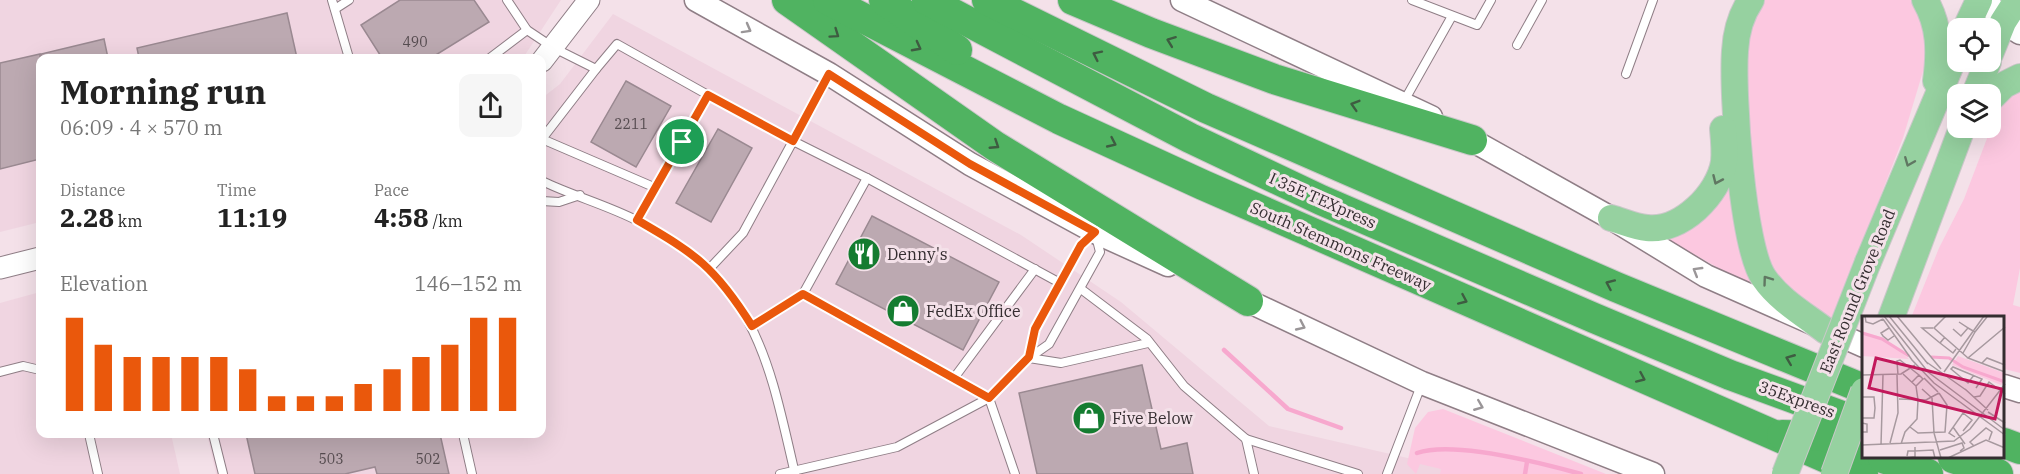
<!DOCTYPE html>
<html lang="en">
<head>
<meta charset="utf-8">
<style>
	:root { --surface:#fff; --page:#f6f6f6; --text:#222; --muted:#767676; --accent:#ea580c }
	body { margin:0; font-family:"IBM Plex Serif",serif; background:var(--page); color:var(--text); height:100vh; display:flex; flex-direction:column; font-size:22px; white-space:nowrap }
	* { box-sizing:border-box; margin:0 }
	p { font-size:20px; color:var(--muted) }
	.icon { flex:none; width:33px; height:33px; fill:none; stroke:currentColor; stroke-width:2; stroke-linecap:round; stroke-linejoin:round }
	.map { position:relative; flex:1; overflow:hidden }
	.drawer { position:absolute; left:36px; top:54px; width:510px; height:384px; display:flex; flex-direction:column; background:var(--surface); border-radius:12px; box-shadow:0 6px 24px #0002 }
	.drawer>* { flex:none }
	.fabs { position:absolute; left:1947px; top:18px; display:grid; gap:12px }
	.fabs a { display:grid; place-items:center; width:54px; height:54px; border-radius:12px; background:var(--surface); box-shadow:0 6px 24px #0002; font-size:30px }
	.pin { position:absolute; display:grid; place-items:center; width:51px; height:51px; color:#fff; margin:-26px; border:3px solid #fff; border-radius:50%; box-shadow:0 2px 6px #0007 }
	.round { display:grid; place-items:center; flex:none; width:63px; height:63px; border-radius:12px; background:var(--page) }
	.summary { display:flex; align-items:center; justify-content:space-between; height:102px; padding:0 24px }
	h1 { font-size:33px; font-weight:700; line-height:45px }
	.metrics { display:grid; grid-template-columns:repeat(3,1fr); gap:9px; height:102px; padding:6px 24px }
	.metrics div { display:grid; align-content:center }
	.metrics b { font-size:26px; font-weight:700 }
	.metrics small { font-size:16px; font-weight:400 }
	.metrics p { font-size:16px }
	.chart { height:168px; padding:12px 24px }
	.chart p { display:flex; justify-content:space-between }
	.chart svg { width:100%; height:108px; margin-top:6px; stroke:var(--accent); stroke-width:6 }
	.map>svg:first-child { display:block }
	.built { fill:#f0d5e1 }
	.green { fill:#fcc8e0 }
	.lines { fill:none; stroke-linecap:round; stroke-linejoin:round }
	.stream { stroke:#f7a8ce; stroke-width:4.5 }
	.building { fill:#bca9b1; stroke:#9a8991; stroke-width:1.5 }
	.service-casing { stroke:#8f7e86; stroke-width:10 }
	.tertiary-casing { stroke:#8f7e86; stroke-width:23 }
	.secondary-casing { stroke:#8f7e86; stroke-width:25 }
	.primary-casing { stroke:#cac8c9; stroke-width:28 }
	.motorway-casing { stroke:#cac8c9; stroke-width:32 }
	.service { stroke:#fff; stroke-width:8 }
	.tertiary { stroke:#fff; stroke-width:21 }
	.secondary { stroke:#fff; stroke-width:22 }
	.primary { stroke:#96d1a0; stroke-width:26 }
	.motorway { stroke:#50b361; stroke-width:30 }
	.primary-bridge-casing { stroke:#cac8c9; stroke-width:28; stroke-linecap:butt }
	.primary-bridge { stroke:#96d1a0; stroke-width:26 }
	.oneway { stroke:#9a9698 }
	.oneway2 { stroke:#3e5c41 }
	.oneway3 { stroke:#607762 }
	.route-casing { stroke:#fff; stroke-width:12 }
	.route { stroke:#ea580c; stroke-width:8 }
	.labels { text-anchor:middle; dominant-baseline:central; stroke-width:6; stroke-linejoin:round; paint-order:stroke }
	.number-label { font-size:14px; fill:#564c50 }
	.street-label { font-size:16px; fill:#342d30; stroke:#f4e1e9 }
	.poi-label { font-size:16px; fill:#342d30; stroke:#f4e1e9; text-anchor:start }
	.inset-river { fill:none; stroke:#f7a8ce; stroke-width:3 }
	.inset-road { fill:none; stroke:#a7999f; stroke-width:1.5 }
	.view { fill:#c2185b; fill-opacity:0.15; stroke:#c2185b; stroke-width:3 }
	.inset-edge { fill:none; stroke:#342d30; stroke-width:3 }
</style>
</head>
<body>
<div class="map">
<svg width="2020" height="474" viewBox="0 0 2020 474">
	<rect width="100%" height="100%" fill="#f4e1e9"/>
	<g class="built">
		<path d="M0 0H561L523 58H40V222L0 232Z"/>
		<path d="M613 14 1021 235 1121 302 1269 426 1477 474H216L207 434H542V98L560 84Z"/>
		<path d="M40 292V434H171L180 474H0V303Z"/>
	</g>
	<g class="green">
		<path d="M1758 0H1912L1922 15 1927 58 1903 138 1833 319 1805 306 1778 279 1758 230 1750 166 1742 31Z"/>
		<path d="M2020 92V268L2013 305 2020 307V373L2004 369V318H1911L1939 248 1964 199 1994 120 2007 98Z"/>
		<path d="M1727 167 1759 286 1748 285 1664 237Z"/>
		<path d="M1443 409 1606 474H1440L1441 469 1420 464 1416 474 1407 464 1415 428 1428 412Z"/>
	</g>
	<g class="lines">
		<g class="stream">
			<path d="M1224 350 1288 409 1341 428"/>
			<path d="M1417 453C1454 440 1541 463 1581 474"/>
			<path d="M1525 474 1527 462"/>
		</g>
	</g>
	<g class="building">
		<path d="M400 0H474L489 22 431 58H382L361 25Z"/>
		<path d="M287 13 297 58H139L137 48Z"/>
		<path d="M104 39 108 58H41V54Z"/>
		<path d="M40 54V159L0 169V63Z"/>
		<path d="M626 81 671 106 636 167 591 142Z"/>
		<path d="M718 129 752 148 711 222 676 203Z"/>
		<path d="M872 216 999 282 963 350 836 284Z"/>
		<path d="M1142 365 1161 449 1187 443 1193 474H1037L1019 393Z"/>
		<path d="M246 434H440L449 474H377L375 467 345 474H255Z"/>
	</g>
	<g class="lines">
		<g class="service-casing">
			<g id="service">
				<path d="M332 0 349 58"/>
				<path d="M507 0 527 30 554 48 596 69 617 44 708 95"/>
				<path d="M1412 0 1477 25 1491 0"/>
				<path d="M335 9 349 0"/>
				<path d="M1517 45 1542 0"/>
				<path d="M490 58 527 30"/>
				<path d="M596 69 542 139 656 188"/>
				<path d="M1626 74 1653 0"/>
				<path d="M829 75 793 141 867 178 1060 283"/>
				<path d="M1403 103 1452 16"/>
				<path d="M542 181C573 196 607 205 638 221 755 280 768 356 795 474"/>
				<path d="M542 201 559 202 580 195"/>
				<path d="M637 220 708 95 793 141 743 233 710 268"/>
				<path d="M1081 289 1147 339 1184 386 1246 439 1254 474"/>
				<path d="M803 294 989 398 1015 474"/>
				<path d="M752 326 803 294 867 178"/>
				<path d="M1029 358 1061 363 1148 343"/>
				<path d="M0 372 23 366 40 370"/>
				<path d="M954 378 1035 269"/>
				<path d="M89 434 98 474"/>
				<path d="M213 434 223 474"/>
				<path d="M463 434 472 474"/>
				<path d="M1246 439 1358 474"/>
				<path d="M780 474 897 447 989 398 1029 358 1049 344 1100 252 1095 232 1081 245 1035 329 1029 358"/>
				<path d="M1387 474 1422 383"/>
			</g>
		</g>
		<g class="tertiary-casing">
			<g id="tertiary">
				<path d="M542 61 589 0"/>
				<path d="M0 268 40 258"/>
			</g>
		</g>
		<g class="secondary-casing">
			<g id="secondary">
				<path d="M696 0 829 74 970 164 1095 232 1168 265"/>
				<path d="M1182 0 1431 117"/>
				<path d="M1986 0 2003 22 2020 33"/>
				<path d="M1459 133 1611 218 1706 276 1864 346"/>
				<path d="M1233 294 1422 383 1653 474"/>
				<path d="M2004 386 2020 391"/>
			</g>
		</g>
		<g class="primary-casing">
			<g id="primary">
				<path d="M1751 0C1740 16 1736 32 1735 51 1732 93 1742 247 1764 278 1779 300 1805 315 1826 331"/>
				<path d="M1925 0C1940 26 1940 52 1936 81"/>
				<path d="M1966 28 1979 0"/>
				<path d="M1990 54 2003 22 2017 0"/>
				<path d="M1975 94 1988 62"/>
				<path d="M1990 99 2004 85 2020 77"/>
				<path d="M1611 218C1622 221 1635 227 1647 228 1681 232 1719 194 1724 162 1725 152 1724 139 1723 129"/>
				<path d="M1868 262 1958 48"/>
				<path d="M1891 318 1962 128"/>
			</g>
		</g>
		<g class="motorway-casing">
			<g id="motorway">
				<path d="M787 0 995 146 1248 301"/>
				<path d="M828 0 1059 119 1203 185 1863 474"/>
				<path d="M884 0 957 50"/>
				<path d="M927 0 1190 138 1321 200 1594 318 1730 375 1864 424"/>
				<path d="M987 0 1206 108 1616 287 1864 389"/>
				<path d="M1073 0 1151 33 1274 79 1472 140"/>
				<path d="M1782 435 1824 436 1864 450"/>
				<path d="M2004 443 2020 449"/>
				<path d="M1883 458 1928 474"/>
				<path d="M1953 458 1998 474"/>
			</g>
		</g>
		<use href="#service" class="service"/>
		<use href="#tertiary" class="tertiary"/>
		<use href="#secondary" class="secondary"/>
		<use href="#primary" class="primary"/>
		<use href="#motorway" class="motorway"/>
		<g class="primary-bridge-casing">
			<g id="primary-bridge">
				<path d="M1785 474 1868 262"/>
				<path d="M1834 474 1864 391"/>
			</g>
		</g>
		<use href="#primary-bridge" class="primary-bridge"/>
	</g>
	<defs><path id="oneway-chevron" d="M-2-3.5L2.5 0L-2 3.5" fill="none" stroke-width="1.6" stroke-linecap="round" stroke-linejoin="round" transform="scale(1.5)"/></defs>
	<g class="oneway">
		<use href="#oneway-chevron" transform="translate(747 29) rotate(29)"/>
		<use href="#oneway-chevron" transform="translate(1697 271) rotate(-149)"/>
		<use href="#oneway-chevron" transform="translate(1301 326) rotate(25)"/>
		<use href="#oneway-chevron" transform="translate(1479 406) rotate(22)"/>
	</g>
	<g class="oneway2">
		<use href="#oneway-chevron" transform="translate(835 34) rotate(35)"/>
		<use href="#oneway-chevron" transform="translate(1171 41) rotate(-159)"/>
		<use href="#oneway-chevron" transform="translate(917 47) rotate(28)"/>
		<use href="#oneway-chevron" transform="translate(1097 55) rotate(-154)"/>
		<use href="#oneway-chevron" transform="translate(1355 105) rotate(-163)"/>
		<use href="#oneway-chevron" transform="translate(1112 143) rotate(25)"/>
		<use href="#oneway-chevron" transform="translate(995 145) rotate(33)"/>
		<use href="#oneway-chevron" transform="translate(1610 284) rotate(-156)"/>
		<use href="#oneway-chevron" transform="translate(1463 300) rotate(24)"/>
		<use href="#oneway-chevron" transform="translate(1790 359) rotate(-158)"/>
		<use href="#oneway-chevron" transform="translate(1641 378) rotate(24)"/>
	</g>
	<g class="oneway3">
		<use href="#oneway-chevron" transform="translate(1909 162) rotate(112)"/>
		<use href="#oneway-chevron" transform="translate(1717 180) rotate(114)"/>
		<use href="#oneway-chevron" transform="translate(1767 280) rotate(-126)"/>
	</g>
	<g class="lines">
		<g class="route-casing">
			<path id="route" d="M829 74 970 164 1095 232 1081 245 1035 329 1029 357 989 398 803 294 752 326C715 267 696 254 637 220L708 95 793 141Z"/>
		</g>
		<use href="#route" class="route"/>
	</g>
	<defs>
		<g id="restaurant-disc" transform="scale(1.725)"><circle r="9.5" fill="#147c30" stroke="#f4e1e9"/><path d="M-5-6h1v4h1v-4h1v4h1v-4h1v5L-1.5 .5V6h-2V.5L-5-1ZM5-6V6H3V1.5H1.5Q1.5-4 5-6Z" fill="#fff"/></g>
		<g id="shop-disc" transform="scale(1.725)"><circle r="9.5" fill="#147c30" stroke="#f4e1e9"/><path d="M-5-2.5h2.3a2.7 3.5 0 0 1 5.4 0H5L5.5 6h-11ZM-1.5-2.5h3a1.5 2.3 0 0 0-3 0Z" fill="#fff"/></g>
	</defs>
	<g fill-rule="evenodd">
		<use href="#restaurant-disc" x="864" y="254"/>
		<use href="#shop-disc" x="903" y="311"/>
		<use href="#shop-disc" x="1089" y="418"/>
	</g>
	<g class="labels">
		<g class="number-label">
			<text x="415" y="42">490</text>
			<text x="631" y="124">2211</text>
			<text x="331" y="459">503</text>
			<text x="428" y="459">502</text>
		</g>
		<g class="street-label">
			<text transform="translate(1323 200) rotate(24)">I 35E TEXpress</text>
			<text transform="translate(1341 246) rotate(24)">South Stemmons Freeway</text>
			<text transform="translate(1857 291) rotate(-68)">East Round Grove Road</text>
			<text transform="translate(1797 399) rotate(20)">35Express</text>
		</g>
		<g class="poi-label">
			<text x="887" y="254">Denny's</text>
			<text x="926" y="311">FedEx Office</text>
			<text x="1112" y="418">Five Below</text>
		</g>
	</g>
	<g transform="translate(1862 316)">
		<rect width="142" height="142" fill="#f4e1e9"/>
		<path d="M0 15 22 22 47 43 0 40ZM96 40 142 57V66L139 69 90 49Z" fill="#fcc8e0"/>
		<path class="inset-river" d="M0 17 20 23 47 40M69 41 87 42 101 51 143 66"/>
		<path class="inset-road" d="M3 0 4 6 11 8 21 3M22 0 66 56 143 114M27 0 66 48M35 0 79 53M53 0H74M84 0 72 12 106 42M21 3 50 44 72 67 143 119M143 11 106 42 143 56M27 12 19 17 21 20 26 24 32 20M71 12H60L78 27M106 12 113 16 125 1M91 13 99 20 106 12 97 6M83 21 78 27 91 37 94 33M101 37 113 16M63 45 104 74M120 47 125 42 143 49M82 56 122 0M0 59 39 58 53 49M36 59 35 45 38 44 57 59M112 59 106 67 89 53 91 51 120 63 114 72M62 62 76 76M50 66 57 59 61 63 54 70M60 73 70 82 72 117 79 142M103 73 126 94M0 81H12L13 92 12 102H0M112 81 118 80 127 66 143 78M37 83 64 84 77 77M126 96 143 107M0 107 5 108V116H0M48 111 56 117 83 116 85 89 77 77M91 111 103 128M93 121 87 117 101 97 110 104 101 115M28 127 36 97 35 59M39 128 43 116 55 103 56 84 54 70 41 58M0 129 92 125 108 113 143 68M19 129 21 59M112 130 108 126 124 112 130 116 127 124M53 131V135L71 134 73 142M78 134 100 127 102 132 98 135M45 140 46 135H53V141L45 142M86 142 124 124 143 132"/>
		<path class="view" d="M14 42 140 73 133 103 7 72Z"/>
		<rect width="142" height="142" class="inset-edge"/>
	</g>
</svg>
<div class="fabs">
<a><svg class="icon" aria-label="locate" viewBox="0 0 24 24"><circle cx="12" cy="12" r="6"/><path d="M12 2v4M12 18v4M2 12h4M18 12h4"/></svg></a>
<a><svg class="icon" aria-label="layers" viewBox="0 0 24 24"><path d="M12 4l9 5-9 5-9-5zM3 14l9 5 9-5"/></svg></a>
</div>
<div class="pin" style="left:682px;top:142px;background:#1e9e55"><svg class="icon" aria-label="arrive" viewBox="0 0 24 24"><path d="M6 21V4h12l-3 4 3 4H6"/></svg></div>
<section class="drawer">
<div class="summary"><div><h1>Morning run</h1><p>06:09 · 4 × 570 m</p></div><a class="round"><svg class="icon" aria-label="share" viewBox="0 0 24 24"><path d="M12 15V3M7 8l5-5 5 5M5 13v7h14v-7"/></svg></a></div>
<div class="metrics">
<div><p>Distance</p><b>2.28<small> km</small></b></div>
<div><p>Time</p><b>11:19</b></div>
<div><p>Pace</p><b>4:58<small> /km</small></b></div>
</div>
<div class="chart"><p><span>Elevation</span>146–152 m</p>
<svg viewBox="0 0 160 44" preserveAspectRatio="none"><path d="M5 44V6M15 44V17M25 44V22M35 44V22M45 44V22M55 44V22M65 44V27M75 44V38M85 44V38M95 44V38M105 44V33M115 44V27M125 44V22M135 44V17M145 44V6M155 44V6"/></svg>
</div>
</section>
</div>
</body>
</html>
